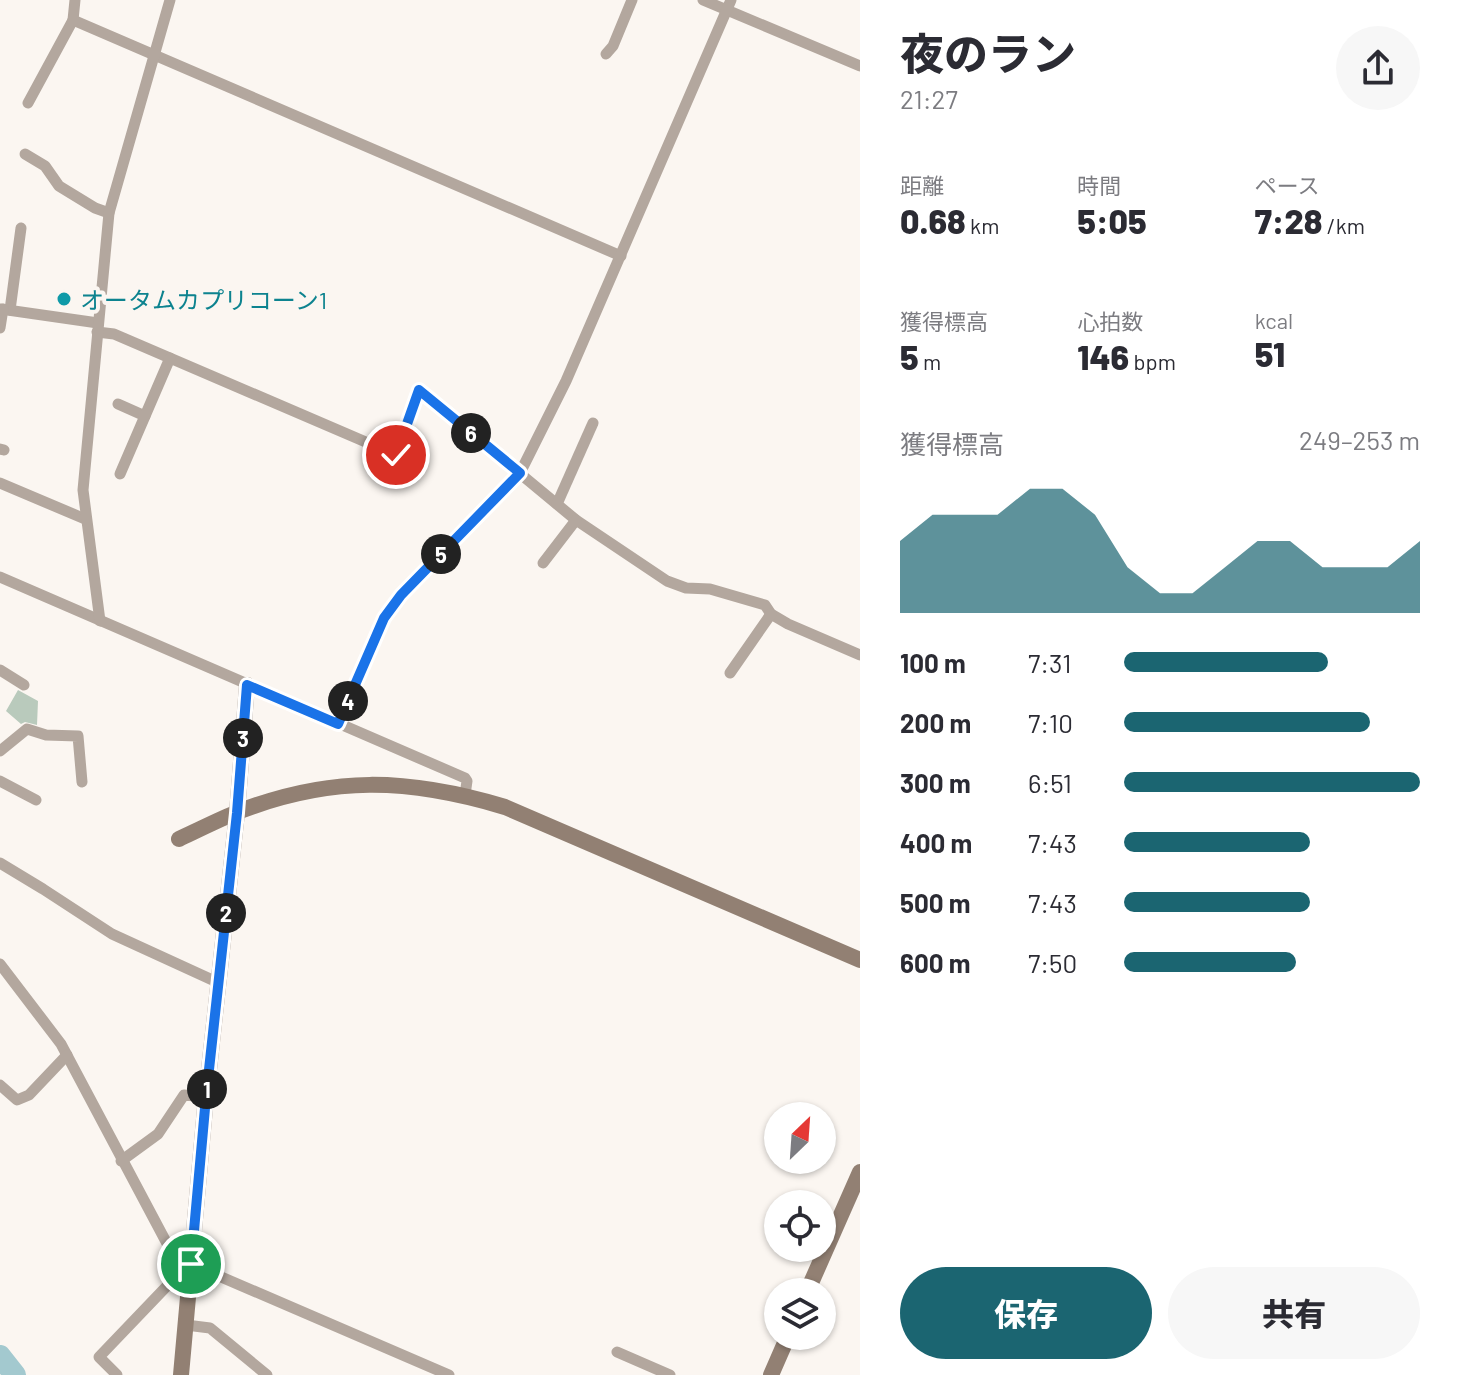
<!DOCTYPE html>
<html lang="ja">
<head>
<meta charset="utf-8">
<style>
	:root { --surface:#fff; --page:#f7f7f7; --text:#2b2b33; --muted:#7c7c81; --accent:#1b6571 }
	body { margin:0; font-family:Barlow,"Noto Sans JP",sans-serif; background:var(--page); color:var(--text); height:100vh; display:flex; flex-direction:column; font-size:30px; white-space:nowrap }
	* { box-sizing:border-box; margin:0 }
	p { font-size:26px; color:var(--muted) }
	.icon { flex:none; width:44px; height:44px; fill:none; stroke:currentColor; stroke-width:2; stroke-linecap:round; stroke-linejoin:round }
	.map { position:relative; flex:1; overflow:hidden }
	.side { display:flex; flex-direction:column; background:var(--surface); width:600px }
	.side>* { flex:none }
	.needle { width:52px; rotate:25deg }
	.fabs { position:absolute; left:764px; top:1102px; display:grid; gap:16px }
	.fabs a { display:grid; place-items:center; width:72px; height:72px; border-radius:50%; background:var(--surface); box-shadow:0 2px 6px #0004; font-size:40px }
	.pin { position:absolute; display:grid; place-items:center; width:68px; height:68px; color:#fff; margin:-34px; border:4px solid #fff; border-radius:50%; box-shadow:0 2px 8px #0007 }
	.km { position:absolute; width:40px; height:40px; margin:-20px; border-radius:50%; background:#222; color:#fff; font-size:22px; line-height:40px; text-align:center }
	.round { display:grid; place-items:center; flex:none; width:84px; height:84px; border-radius:42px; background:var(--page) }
	.overview { display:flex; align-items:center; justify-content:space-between; height:136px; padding:0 40px }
	h1 { font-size:44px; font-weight:800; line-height:60px }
	.figures { display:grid; grid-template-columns:repeat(3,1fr); gap:12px; height:136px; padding:8px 40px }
	.figures div { display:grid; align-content:center }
	.figures b { font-size:34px; font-weight:800 }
	.figures small { font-size:22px; font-weight:400 }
	.figures p { font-size:22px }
	.chart { height:224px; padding:16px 40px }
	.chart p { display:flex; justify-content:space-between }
	.chart svg { width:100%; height:144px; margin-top:8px; fill:var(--accent); opacity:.7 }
	.cta { display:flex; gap:16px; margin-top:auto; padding:16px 40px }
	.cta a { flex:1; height:92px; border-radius:48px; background:var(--accent); color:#fff; font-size:32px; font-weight:800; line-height:92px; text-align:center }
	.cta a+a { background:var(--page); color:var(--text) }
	ul { padding:0 40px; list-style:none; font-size:26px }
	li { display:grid; grid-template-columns:128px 96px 1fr; align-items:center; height:60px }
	li i { height:20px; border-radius:10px; background:var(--accent) }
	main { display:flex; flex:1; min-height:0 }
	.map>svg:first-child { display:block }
	.green { fill:#b9cabc }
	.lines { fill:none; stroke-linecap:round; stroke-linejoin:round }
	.river { stroke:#a3c9cf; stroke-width:22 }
	.street { stroke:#b3a79e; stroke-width:11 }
	.secondary { stroke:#928073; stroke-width:16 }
	.route-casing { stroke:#fff; stroke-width:16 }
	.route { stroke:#1a73e8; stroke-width:10 }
	.culture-dot { fill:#0f9aa8; stroke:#fbf6f1; stroke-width:3 }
	.labels { text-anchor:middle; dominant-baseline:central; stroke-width:8; stroke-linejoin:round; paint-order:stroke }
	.culture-label { font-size:24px; fill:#0d838f; stroke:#fbf6f1; text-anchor:start }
</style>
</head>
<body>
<main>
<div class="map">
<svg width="860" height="1375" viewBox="0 0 860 1375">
	<rect width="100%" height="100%" fill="#fbf6f1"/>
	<path class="green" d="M18 690 38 701 37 725 25 722 21 724 6 711Z"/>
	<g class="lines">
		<path class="river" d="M0 1356 15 1375"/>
		<g class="street">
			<path d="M703 0 860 66"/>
			<path d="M73 20 621 256"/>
			<path d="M606 54 613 46 632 0"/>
			<path d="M28 103 73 20 75 0"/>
			<path d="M25 154 45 166 59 186 95 208 109 213"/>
			<path d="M0 309 98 323"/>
			<path d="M10 310 21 228"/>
			<path d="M0 328 3 309"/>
			<path d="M97 332 114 334 396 455 419 390 576 520 667 581 686 588 710 589 765 605 771 614 788 624 860 655"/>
			<path d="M118 404 145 416"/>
			<path d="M0 449 4 450"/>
			<path d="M120 474 170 358"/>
			<path d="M0 483 85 519"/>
			<path d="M557 504 593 423"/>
			<path d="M543 563 576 520"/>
			<path d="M0 577 465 778 467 781 465 795"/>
			<path d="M100 621 83 490 109 213 170 0"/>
			<path d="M0 670 24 685"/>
			<path d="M730 673 771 614"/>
			<path d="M338 724 384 618 401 595 520 473 566 381 731 0"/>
			<path d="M0 751 27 729 46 735 78 736 82 782"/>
			<path d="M0 781 36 800"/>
			<path d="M0 863 43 889 112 934 219 983"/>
			<path d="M0 964 61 1044 172 1253 191 1264 449 1375"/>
			<path d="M0 1085 17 1100 29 1095 67 1055"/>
			<path d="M121 1161 158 1134 184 1095 206 1097"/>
			<path d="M186 1325 210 1328 267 1375"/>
			<path d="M617 1352 670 1375"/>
			<path d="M117 1375 99 1357 166 1287"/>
		</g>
		<g class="secondary">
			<path d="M179 839C198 830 216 821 235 813 331 775 408 778 505 807L860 960"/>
			<path d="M807 1292 860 1172"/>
			<path d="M181 1375 206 1097 237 813 247 685"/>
			<path d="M771 1375 788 1336"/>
		</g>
	</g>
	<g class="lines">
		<g class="route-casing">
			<path id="route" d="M191 1264 206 1097 237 813 247 685 338 724 384 618 401 595 520 473 419 390 396 455"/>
		</g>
		<use href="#route" class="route"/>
	</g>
	<circle class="culture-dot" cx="64" cy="299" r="8"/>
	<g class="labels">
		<g class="culture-label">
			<text x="80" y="299">オータムカプリコーン1</text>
		</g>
	</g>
</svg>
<div class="fabs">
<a><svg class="needle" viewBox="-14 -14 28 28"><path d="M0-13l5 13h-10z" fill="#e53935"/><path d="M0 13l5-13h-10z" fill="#7c7c81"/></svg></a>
<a><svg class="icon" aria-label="locate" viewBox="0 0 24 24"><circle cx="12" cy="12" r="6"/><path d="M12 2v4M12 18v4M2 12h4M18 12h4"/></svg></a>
<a><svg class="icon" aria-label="layers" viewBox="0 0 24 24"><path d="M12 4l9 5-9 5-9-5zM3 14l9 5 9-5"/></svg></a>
</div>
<div class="pin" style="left:191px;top:1264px;background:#1e9e55"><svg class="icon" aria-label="arrive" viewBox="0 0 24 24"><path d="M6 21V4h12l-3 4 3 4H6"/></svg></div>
<div class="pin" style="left:396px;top:455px;background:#d93025"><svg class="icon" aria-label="check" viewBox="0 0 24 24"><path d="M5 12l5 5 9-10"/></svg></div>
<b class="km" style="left:207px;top:1089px">1</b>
<b class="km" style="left:226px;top:913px">2</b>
<b class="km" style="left:243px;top:738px">3</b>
<b class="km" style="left:348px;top:701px">4</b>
<b class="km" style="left:441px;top:554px">5</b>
<b class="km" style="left:471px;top:433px">6</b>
</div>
<section class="side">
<div class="overview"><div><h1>夜のラン</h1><p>21:27</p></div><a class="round"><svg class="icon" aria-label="share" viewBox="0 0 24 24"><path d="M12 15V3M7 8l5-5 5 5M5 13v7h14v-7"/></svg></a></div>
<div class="figures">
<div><p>距離</p><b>0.68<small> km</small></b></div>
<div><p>時間</p><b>5:05</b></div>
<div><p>ペース</p><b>7:28<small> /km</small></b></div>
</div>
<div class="figures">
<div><p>獲得標高</p><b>5<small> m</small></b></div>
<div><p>心拍数</p><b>146<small> bpm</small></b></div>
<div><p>kcal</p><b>51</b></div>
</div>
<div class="chart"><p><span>獲得標高</span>249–253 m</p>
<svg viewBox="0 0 160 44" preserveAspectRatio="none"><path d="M0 44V22L10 14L20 14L30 14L40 6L50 6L60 14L70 30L80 38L90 38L100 30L110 22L120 22L130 30L140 30L150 30L160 22V44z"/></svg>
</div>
<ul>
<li><b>100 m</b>7:31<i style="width:69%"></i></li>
<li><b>200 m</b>7:10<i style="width:83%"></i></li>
<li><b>300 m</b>6:51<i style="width:100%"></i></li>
<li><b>400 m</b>7:43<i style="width:63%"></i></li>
<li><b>500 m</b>7:43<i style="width:63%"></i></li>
<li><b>600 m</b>7:50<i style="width:58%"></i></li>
</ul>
<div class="cta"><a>保存</a><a>共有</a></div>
</section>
</main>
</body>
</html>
